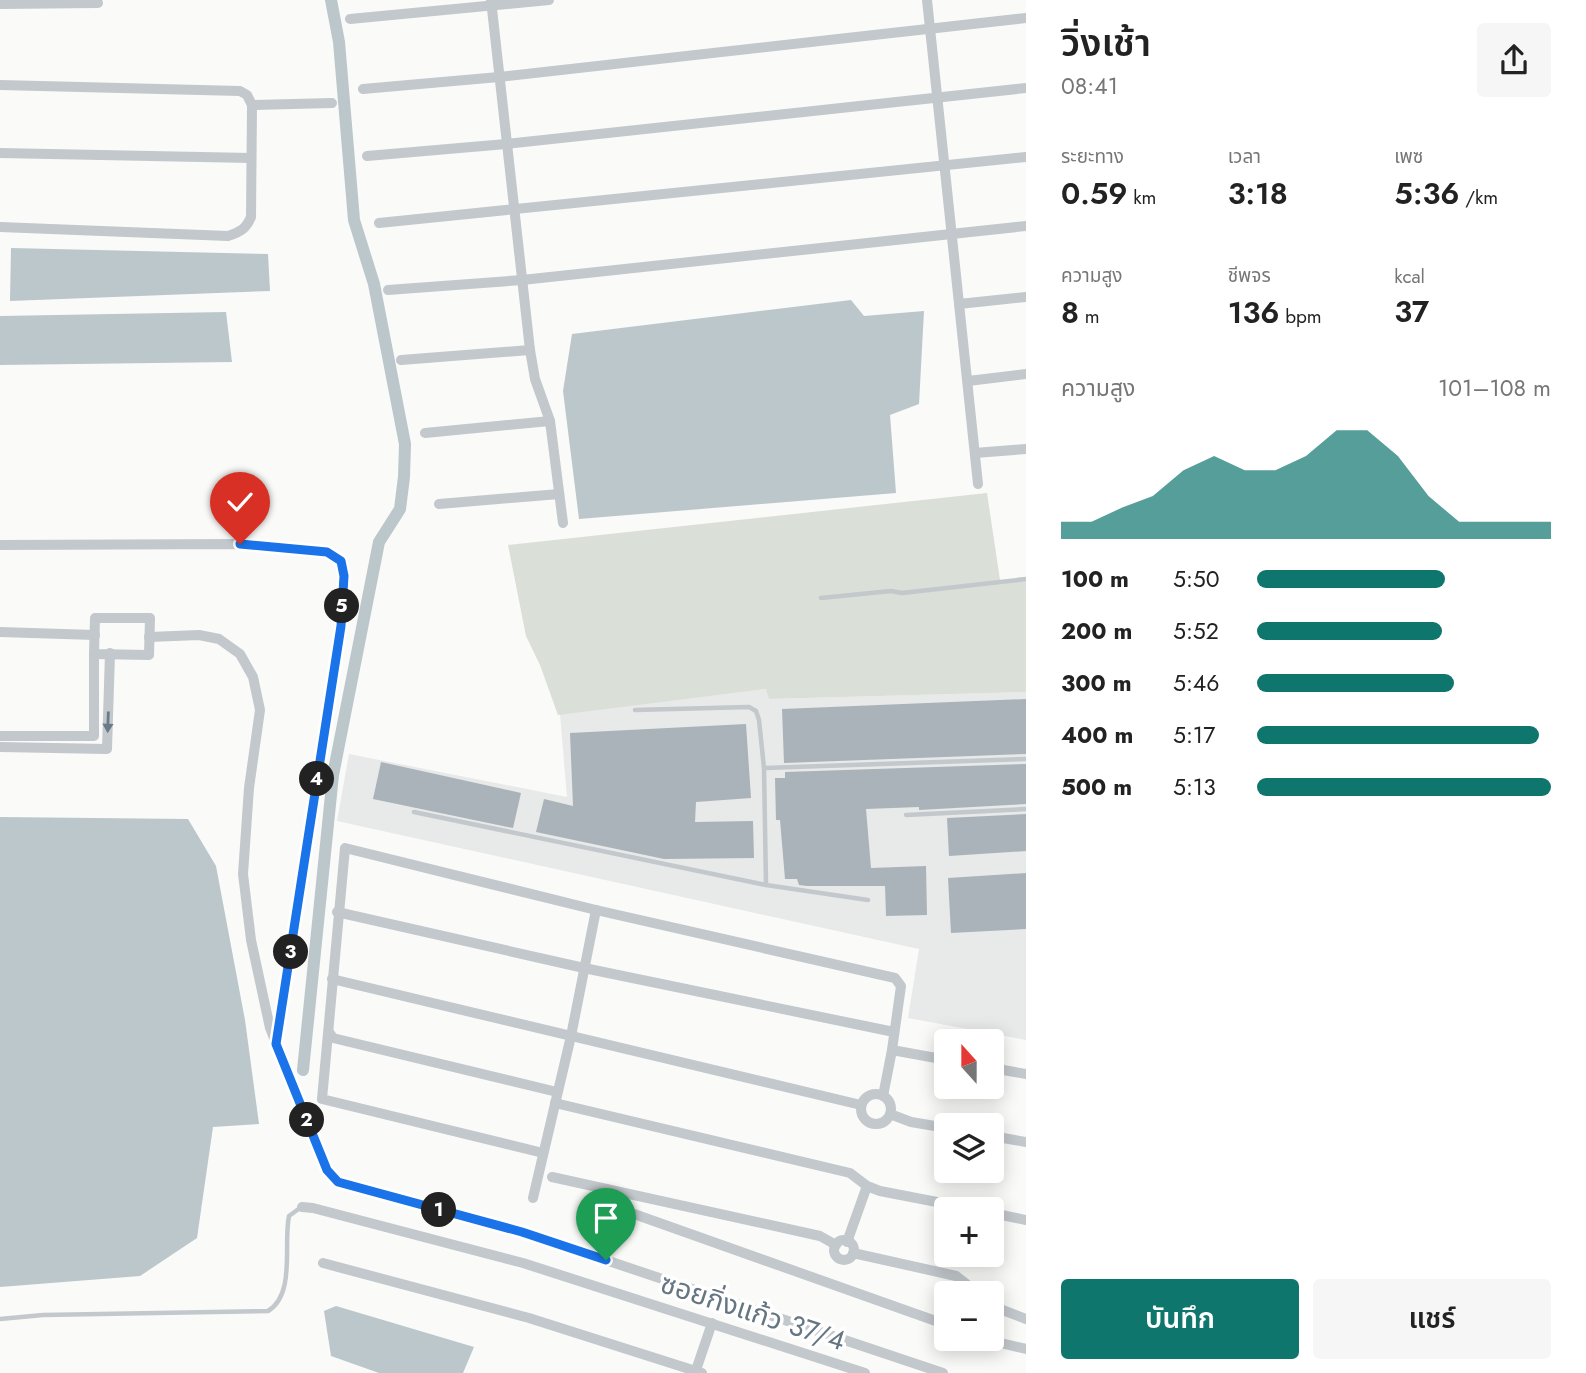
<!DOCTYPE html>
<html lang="th">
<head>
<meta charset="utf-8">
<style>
	:root { --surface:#fff; --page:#f6f6f6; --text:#222; --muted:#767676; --accent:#0f766e }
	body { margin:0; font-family:Jost,"Noto Sans Thai",sans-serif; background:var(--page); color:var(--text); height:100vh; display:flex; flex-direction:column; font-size:26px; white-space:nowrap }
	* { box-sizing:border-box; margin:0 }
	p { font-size:23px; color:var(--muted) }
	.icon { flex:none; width:38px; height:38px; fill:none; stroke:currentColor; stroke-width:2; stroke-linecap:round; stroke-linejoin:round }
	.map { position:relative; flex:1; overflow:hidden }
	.details { display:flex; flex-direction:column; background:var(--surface); width:560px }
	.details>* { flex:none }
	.needle { width:46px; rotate:339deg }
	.controls { position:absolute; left:934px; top:1029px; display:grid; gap:14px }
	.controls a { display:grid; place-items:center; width:70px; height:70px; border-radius:7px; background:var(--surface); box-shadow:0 4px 18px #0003; font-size:35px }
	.pin { position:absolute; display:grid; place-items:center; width:60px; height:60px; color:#fff; margin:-72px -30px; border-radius:50% 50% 50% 0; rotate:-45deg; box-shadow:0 0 7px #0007 }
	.pin .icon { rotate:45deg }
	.km { position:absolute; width:35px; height:35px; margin:-18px; border-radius:50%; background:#222; color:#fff; font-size:19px; line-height:35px; text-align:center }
	.round { display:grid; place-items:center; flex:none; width:74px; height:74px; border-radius:7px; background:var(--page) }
	.headline { display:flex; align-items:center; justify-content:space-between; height:119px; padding:0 35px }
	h1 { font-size:38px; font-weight:600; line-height:52px }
	.metrics { display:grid; grid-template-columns:repeat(3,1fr); gap:10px; height:119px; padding:7px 35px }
	.metrics div { display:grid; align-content:center }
	.metrics b { font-size:30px; font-weight:600 }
	.metrics small { font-size:19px; font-weight:400 }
	.metrics p { font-size:19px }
	.chart { height:196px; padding:14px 35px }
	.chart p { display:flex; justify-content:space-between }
	.chart svg { width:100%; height:126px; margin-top:7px; fill:var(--accent); opacity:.7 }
	.action { display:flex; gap:14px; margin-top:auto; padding:14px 35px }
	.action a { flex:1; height:80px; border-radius:7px; background:var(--accent); color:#fff; font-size:28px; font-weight:600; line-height:80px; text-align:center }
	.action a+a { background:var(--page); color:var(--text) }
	ul { padding:0 35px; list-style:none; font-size:23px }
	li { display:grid; grid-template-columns:112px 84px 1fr; align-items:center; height:52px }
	li i { height:18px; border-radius:9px; background:var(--accent) }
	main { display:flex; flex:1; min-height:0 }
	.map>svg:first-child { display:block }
	.built { fill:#e8e9e9 }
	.green { fill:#dadfd7 }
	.water { fill:#bbc7cb }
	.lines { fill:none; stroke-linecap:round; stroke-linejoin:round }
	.canal { stroke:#bbc7cb; stroke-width:12 }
	.building { fill:#aab3b9 }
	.service { stroke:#c3c8cc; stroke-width:4.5 }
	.minor { stroke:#c3c8cc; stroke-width:10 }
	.oneway { fill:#6a7a87 }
	.route-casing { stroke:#fff; stroke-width:14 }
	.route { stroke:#1a73e8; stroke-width:9 }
	.labels { text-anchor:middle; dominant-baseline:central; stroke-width:7; stroke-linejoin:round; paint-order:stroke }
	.street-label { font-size:28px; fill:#657683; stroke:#fff }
</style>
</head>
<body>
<main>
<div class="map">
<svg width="1026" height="1373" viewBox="0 0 1026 1373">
	<rect width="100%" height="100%" fill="#fafaf8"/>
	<path class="built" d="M766 689 770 699 1026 692V1040L908 1018 919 949 337 821 349 754 567 797 560 714Z"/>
	<path class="green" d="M987 493 1000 580H1026V692L769 699 766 689 558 715 540 665 526 636 508 545Z"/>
	<g class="water">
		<path d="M11 248 268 254 270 291 10 301Z"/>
		<path d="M851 300 864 316 924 311 919 404 890 415 896 493 579 519 563 391 572 334Z"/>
		<path d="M226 312 232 362 0 365V316Z"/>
		<path d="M0 817 188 819 216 866 245 1020 259 1124 213 1127 197 1238 140 1276 0 1287Z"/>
		<path d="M336 1306 474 1347 463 1373H379L331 1356 324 1311Z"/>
	</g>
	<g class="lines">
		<path class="canal" d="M303 1070 333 775 379 542 400 509 404 477 405 444 374 284 354 220 339 42 331 0"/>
	</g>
	<g class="building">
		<path d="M1026 699V754L784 763 782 709Z"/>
		<path d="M746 724 751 798 696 802 695 822 753 821 754 858 664 859 536 832 544 799 573 806 570 733Z"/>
		<path d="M381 762 521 793 513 828 373 799Z"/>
		<path d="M1026 764V804L919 810V807L866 809 871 868 926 866 927 915 886 916 885 886H807L799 885 797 879H785L780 820H776L775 778H785V772Z"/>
		<path d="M1026 814V851L949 856 947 818Z"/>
		<path d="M1026 873V929L951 933 948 878Z"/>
	</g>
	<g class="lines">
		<g class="service">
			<path d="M821 598 891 591 902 593 1026 579"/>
			<path d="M635 710 749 707 756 711 759 720 764 768 766 885"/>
			<path d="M765 768 1026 759"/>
			<path d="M414 812 766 885 868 900"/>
			<path d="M906 815 1026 809"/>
			<path d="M0 1319 43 1315 268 1311C296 1294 283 1243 289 1216L300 1208"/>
		</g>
		<g class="minor">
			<path d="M491 0 530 350 535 379 550 421 563 523"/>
			<path d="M927 0 978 484"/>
			<path d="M0 4 98 3"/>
			<path d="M350 19 549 0"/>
			<path d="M0 85 240 91 247 95 252 105 251 217C246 229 240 232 228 236L0 227"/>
			<path d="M363 89 499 77 1026 18"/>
			<path d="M252 105 332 103"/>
			<path d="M0 153 251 158"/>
			<path d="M367 156 506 144 1026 88"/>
			<path d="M379 223 1026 157"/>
			<path d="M388 290 522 280 1026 226"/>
			<path d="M959 304 1026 297"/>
			<path d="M401 360 530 350"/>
			<path d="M968 381 1026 374"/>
			<path d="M425 433 550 421"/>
			<path d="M975 453 1026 449"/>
			<path d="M439 504 559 494"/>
			<path d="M0 545 240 544 327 552 341 561 344 576 341 627 277 1044"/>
			<path d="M95 618H150L149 655 94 654Z"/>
			<path d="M0 632 95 635"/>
			<path d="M149 637 199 635 219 639 240 654 253 677 260 710 249 788 243 874 251 940 270 1028 327 1170 338 1182 522 1232 943 1373"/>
			<path d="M0 736H94V654"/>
			<path d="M0 747 107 749 110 653"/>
			<path d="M337 912 584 968 894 1032"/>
			<path d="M332 979 861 1105"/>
			<path d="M329 1032 333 1038 557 1092"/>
			<path d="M892 1050 947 1060"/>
			<path d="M992 1068 1026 1074"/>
			<circle cx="876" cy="1109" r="15"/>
			<path d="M555 1103 850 1173 867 1186 880 1191 973 1209"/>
			<path d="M890 1114 911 1122 947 1128"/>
			<path d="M992 1136 1026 1142"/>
			<path d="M543 1153 322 1099 345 848 596 910 895 978 901 986 892 1050 883 1096"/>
			<path d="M552 1177 820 1236 836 1245"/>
			<path d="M607 1189 612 1202 620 1209 947 1325"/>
			<path d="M533 1198 571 1036 596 910"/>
			<path d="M302 1207 313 1208 523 1263 865 1373"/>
			<path d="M992 1213 1026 1220"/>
			<circle cx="844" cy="1250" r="10"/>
			<path d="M847 1242 867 1186"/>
			<path d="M853 1253 956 1276 978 1293"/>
			<path d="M323 1263 529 1318 702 1373"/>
			<path d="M992 1306 1026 1319"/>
			<path d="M984 1339 1026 1349"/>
			<path d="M695 1373 712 1323"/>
		</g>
	</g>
	<defs><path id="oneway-solid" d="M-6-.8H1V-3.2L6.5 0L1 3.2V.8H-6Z" transform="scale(1.75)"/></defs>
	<use class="oneway" href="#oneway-solid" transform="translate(108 722) rotate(92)"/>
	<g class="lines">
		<g class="route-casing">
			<path id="route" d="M240 544 327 552 341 561 344 576 341 626 276 1044 327 1170 338 1182 522 1232 606 1260"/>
		</g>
		<use href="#route" class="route"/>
	</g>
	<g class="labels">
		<g class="street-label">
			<text transform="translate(753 1312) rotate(18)">ซอยกิ่งแก้ว 37/4</text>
		</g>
	</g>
</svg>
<div class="controls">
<a><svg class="needle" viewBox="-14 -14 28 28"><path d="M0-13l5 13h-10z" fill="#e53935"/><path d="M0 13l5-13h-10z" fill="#767676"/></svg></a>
<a><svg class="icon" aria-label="layers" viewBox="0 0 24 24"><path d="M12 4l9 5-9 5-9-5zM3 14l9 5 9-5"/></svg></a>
<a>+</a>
<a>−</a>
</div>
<div class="pin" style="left:606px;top:1260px;background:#1e9e55"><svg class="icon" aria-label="arrive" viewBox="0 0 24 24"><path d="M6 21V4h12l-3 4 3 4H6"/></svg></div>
<div class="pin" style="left:240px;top:544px;background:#d93025"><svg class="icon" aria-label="check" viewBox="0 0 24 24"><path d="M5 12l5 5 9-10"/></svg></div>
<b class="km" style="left:439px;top:1210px">1</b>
<b class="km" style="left:307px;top:1120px">2</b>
<b class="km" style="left:291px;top:952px">3</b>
<b class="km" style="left:317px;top:779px">4</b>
<b class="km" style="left:342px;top:606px">5</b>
</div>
<section class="details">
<div class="headline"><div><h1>วิ่งเช้า</h1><p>08:41</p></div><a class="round"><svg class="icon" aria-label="share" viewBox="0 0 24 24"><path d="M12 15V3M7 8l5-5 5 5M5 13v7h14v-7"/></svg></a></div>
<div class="metrics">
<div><p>ระยะทาง</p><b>0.59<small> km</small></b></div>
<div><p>เวลา</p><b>3:18</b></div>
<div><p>เพซ</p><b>5:36<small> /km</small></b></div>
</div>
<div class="metrics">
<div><p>ความสูง</p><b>8<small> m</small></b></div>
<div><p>ชีพจร</p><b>136<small> bpm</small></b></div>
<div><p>kcal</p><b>37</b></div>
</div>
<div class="chart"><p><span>ความสูง</span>101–108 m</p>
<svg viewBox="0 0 160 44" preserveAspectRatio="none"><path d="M0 44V38L10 38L20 33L30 29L40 20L50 15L60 20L70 20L80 15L90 6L100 6L110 15L120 29L130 38L140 38L150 38L160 38V44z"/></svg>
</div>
<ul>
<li><b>100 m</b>5:50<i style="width:64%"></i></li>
<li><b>200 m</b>5:52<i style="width:63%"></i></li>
<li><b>300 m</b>5:46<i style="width:67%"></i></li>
<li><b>400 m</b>5:17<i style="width:96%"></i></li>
<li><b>500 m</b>5:13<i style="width:100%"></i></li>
</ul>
<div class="action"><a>บันทึก</a><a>แชร์</a></div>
</section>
</main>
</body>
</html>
